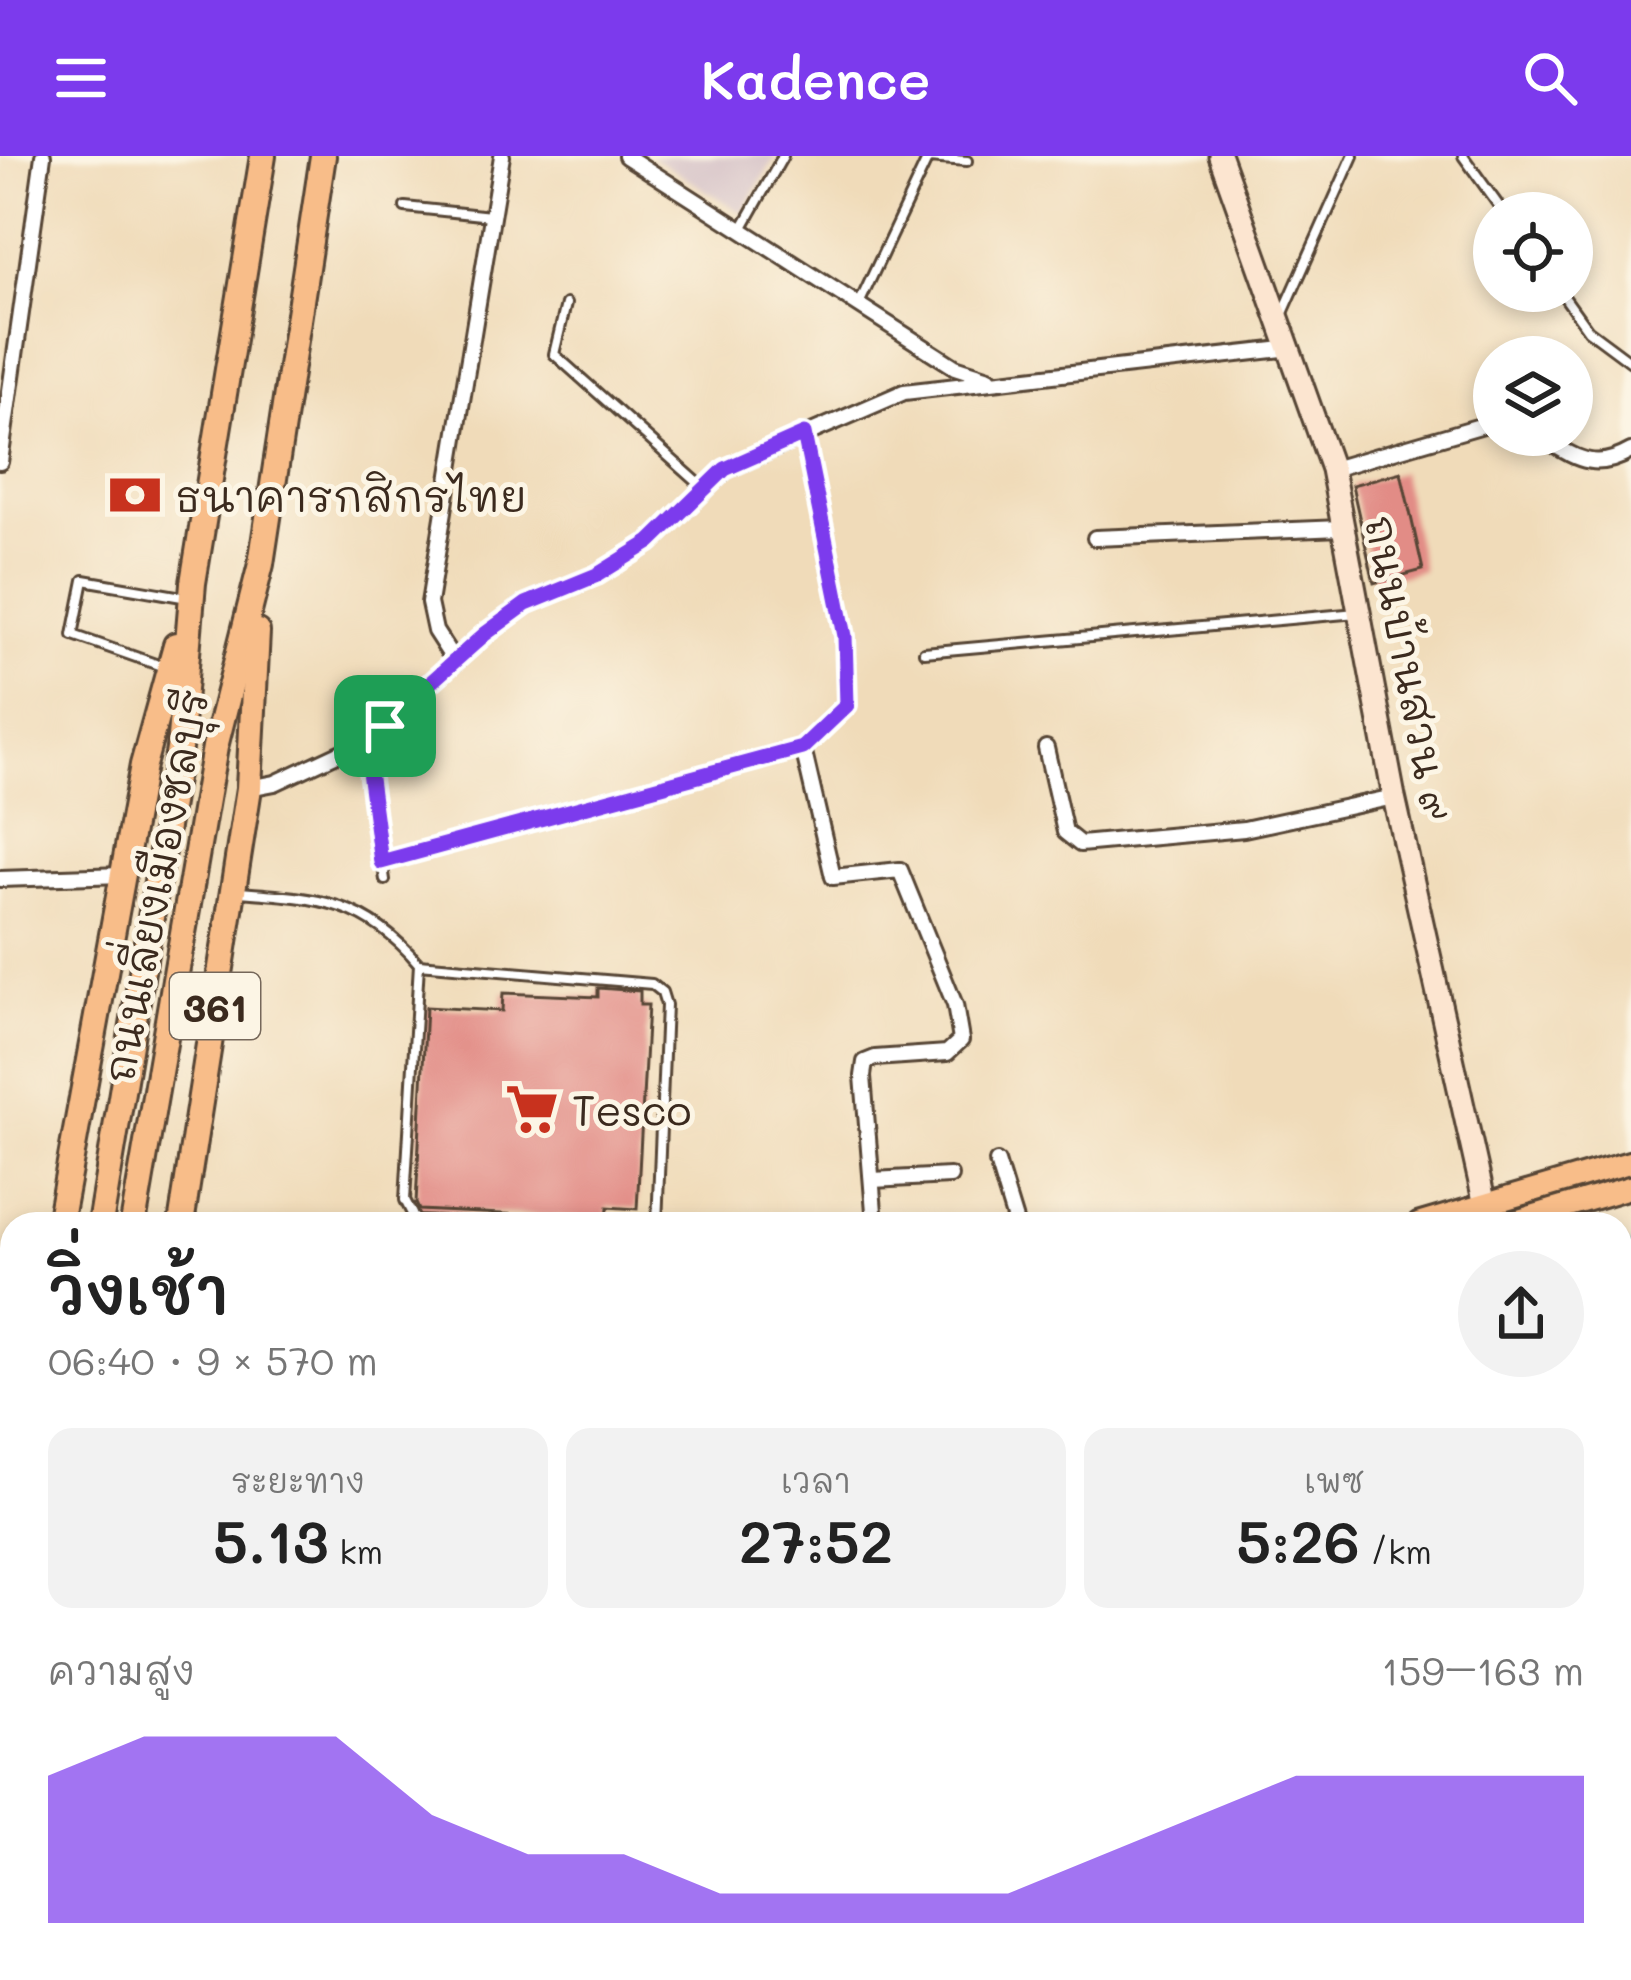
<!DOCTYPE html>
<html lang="th">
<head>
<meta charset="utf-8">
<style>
	:root { --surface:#fff; --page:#f2f2f2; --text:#222; --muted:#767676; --accent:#7c3aed }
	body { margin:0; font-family:Mali,"Playpen Sans Thai",sans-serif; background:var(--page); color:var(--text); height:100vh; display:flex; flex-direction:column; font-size:45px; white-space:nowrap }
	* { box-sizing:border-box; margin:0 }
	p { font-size:39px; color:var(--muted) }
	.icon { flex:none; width:66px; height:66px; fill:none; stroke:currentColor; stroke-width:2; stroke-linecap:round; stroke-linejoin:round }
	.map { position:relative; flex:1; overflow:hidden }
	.side { position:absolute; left:0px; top:1056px; width:1632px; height:768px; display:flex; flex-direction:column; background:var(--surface); border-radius:36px 36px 0 0; box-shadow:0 6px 18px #0003 }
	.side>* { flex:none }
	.fabs { position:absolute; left:1473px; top:36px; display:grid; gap:24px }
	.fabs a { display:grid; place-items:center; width:120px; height:120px; border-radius:50%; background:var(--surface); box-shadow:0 6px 18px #0003; font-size:60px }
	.pin { position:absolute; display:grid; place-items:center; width:102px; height:102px; color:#fff; margin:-51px; border-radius:24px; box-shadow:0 6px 18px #0006 }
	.round { display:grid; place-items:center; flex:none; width:126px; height:126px; border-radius:63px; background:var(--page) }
	.headline { display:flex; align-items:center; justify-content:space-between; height:204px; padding:0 48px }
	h1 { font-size:66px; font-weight:600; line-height:90px }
	.metrics { display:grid; grid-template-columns:repeat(3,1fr); gap:18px; height:204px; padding:12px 48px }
	.metrics div { display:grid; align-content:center; border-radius:24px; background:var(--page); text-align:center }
	.metrics b { font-size:60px; font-weight:600 }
	.metrics small { font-size:33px; font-weight:400 }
	.metrics p { font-size:33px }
	.chart { height:336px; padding:24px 48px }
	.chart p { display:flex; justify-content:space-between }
	.chart svg { width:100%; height:216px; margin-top:12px; fill:var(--accent); opacity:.7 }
	header { display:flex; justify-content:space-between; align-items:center; height:156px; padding:0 48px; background:var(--accent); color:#fff; font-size:54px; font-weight:600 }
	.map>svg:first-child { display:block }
	.industrial { fill:#d2bdc5 }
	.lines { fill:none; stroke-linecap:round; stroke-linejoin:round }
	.stream { stroke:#3aabb7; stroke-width:4.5 }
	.building { fill:#e28c86 }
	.lane-casing { stroke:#564535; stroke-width:14 }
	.street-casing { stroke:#564535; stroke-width:20 }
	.secondary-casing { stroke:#564535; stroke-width:27 }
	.primary-casing { stroke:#564535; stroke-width:27 }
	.highway-casing { stroke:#564535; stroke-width:30 }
	.lane { stroke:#fff; stroke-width:8 }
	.street { stroke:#fff; stroke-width:14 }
	.secondary { stroke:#fce5d0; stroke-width:21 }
	.primary { stroke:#f8bd89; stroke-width:21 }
	.highway { stroke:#f8bd89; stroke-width:24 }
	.route-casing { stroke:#fff; stroke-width:24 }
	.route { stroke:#7c3aed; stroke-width:15 }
	.labels { text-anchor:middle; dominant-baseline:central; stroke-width:10; stroke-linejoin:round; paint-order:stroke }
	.shield { fill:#fcf5e5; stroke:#75675a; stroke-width:3 }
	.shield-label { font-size:39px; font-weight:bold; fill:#3b2a1e }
	.poi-label { font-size:42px; fill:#3b2a1e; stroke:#fcf5e5; text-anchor:start }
	.street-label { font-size:42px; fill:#3b2a1e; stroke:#fcf5e5 }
</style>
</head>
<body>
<header><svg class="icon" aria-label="menu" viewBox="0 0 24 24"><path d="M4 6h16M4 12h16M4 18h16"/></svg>Kadence<svg class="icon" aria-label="search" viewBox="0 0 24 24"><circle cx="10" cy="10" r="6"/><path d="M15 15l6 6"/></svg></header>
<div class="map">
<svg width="1631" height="1824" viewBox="0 0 1631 1824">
	<rect width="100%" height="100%" fill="#fcf5e5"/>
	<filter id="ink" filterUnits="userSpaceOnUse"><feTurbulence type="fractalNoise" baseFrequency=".00833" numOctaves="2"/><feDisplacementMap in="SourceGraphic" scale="24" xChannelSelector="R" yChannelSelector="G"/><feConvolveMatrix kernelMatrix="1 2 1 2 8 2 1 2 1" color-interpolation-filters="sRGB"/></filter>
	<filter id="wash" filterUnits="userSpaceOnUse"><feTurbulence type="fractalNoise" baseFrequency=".004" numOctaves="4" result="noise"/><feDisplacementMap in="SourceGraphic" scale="48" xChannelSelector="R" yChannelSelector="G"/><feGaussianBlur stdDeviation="2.7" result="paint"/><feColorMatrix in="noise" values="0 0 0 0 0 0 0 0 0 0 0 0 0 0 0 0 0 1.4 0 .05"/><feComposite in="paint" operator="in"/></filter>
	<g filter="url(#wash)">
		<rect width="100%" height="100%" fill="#f0dbb9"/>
		<g class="industrial">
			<path d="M651 0H776L742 57Z"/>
			<path d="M1631 1098V1518L1620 1520V1105Z"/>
		</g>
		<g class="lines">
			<g class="stream">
				<path d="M1620 1097 1631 1090"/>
				<path d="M1323 1824 1326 1812"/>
			</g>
		</g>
		<g id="blocks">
			<g class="building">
				<path d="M1401 316 1423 414 1374 427 1352 329Z"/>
				<path d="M598 832 640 835V849H648L637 1053 608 1051 607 1063 419 1054 416 1047 426 851 502 855 503 837 598 841Z"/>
			</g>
		</g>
	</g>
	<g filter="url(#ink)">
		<use href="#blocks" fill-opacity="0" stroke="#564535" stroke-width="3"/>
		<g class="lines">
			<g class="lane-casing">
				<g id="lane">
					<path d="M1463 0 1504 57"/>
					<path d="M405 51 491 60"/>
					<path d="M742 73 783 0"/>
					<path d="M1560 135 1588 174 1631 206"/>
					<path d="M566 148 554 198 705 333"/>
					<path d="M859 148 928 2 967 5"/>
					<path d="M1283 157 1353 0"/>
					<path d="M924 496 1357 457"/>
					<path d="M167 512 73 479 84 424 188 442"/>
					<path d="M365 587 385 724"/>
					<path d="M381 706 803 592 847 549 845 480 804 280"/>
					<path d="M240 736C318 742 365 744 419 808L405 1044 417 1068"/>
					<path d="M419 808 652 828 662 836 666 849 657 1068"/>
					<path d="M415 1065 497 1068"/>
					<path d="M1620 1150 1631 1146"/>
					<path d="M0 1176 12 1178"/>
				</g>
			</g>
			<g class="street-casing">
				<g id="street">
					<path d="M626 0 955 211 989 222"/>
					<path d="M1537 279C1573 299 1591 318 1631 295"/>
					<path d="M0 306 43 0"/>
					<path d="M1332 313 1494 266"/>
					<path d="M1095 382 1341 372"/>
					<path d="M455 506 435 475 429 447 502 0"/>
					<path d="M803 592 833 721 900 714 955 849 961 884 947 897 875 902 865 906 863 920 875 1068"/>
					<path d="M1046 592 1065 676 1080 688 1244 673 1394 641"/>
					<path d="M249 632 275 627 365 585 485 478 525 448 597 419 650 386 726 313 904 236 1291 192"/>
					<path d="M0 723 123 719"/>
					<path d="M997 1006 1016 1068"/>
					<path d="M872 1024 950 1020"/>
					<path d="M0 1324 12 1308"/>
					<path d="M1620 1536 1631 1534"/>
					<path d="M1624 1719 1631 1718"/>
					<path d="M356 1824 357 1812"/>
					<path d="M1030 1824 1128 1819"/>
					<path d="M1409 1824 1413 1812"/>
				</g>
			</g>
			<g class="secondary-casing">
				<path id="secondary" d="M1220 0 1332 313 1394 641 1485 1049"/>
			</g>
			<g class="primary-casing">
				<g id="primary">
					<path d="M1419 1068 1631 1006"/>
					<path d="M1507 1068 1631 1031"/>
				</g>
			</g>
			<g class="highway-casing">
				<g id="highway">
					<path d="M59 1068 143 609 176 489"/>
					<path d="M100 1068 179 593 193 427 263 0"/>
					<path d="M133 1068 215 591 261 408 323 0"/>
					<path d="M181 1068 249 632 257 476"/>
					<path d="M0 1383 12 1328"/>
					<path d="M0 1477 12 1473"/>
					<path d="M0 1513 12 1509"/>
					<path d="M0 1568 12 1563"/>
					<path d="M0 1666 12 1594"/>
					<path d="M5 1824 12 1785"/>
					<path d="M52 1824 54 1812"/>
				</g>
			</g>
			<use href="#lane" class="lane"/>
			<use href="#street" class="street"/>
			<use href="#secondary" class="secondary"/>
			<use href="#primary" class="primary"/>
			<use href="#highway" class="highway"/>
		</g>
	</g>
	<g class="lines" filter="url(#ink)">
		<g class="route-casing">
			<path id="route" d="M804 278 845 480 847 549 802 592 381 706 365 585 485 478 526 448 597 419 650 386 725 313Z"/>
		</g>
		<use href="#route" class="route"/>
	</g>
	<defs>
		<g id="bank-bare" transform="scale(4.14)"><path d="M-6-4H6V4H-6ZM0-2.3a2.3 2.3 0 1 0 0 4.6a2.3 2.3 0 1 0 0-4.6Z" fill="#c8321e" stroke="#fcf5e5" stroke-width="2.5" paint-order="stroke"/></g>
		<g id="supermarket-bare" transform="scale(4.14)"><path d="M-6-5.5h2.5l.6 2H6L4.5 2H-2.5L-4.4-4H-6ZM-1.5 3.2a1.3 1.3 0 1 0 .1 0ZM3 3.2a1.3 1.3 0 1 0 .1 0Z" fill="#c8321e" stroke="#fcf5e5" stroke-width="2.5" paint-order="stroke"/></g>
	</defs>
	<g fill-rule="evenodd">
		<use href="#bank-bare" x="135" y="339"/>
		<use href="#supermarket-bare" x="532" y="953"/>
	</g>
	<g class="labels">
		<rect class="shield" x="170" y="817" width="90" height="66" rx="9"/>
		<g class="shield-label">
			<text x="215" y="850">361</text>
		</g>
		<g class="poi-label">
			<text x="175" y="339">ธนาคารกสิกรไทย</text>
			<text x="572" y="953">Tesco</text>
		</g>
		<g class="street-label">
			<text transform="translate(1410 511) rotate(79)">ถนนบ้านสวน ๙</text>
			<text transform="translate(155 730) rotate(-79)">ถนนเลี่ยงเมืองชลบุรี</text>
		</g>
	</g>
</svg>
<div class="fabs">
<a><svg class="icon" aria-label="locate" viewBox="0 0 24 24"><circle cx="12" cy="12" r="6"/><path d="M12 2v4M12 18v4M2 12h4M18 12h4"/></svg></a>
<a><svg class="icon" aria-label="layers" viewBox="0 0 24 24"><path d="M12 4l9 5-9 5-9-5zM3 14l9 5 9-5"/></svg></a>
</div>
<div class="pin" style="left:385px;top:570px;background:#1e9e55"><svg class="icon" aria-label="arrive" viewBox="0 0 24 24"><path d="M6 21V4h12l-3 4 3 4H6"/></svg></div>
<section class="side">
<div class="headline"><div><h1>วิ่งเช้า</h1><p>06:40 · 9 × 570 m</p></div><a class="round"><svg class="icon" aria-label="share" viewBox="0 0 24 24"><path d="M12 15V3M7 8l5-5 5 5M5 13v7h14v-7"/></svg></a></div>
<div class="metrics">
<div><p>ระยะทาง</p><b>5.13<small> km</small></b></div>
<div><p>เวลา</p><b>27:52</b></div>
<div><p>เพซ</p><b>5:26<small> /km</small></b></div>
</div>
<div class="chart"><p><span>ความสูง</span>159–163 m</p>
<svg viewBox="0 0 160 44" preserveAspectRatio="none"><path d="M0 44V14L10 6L20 6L30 6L40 22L50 30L60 30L70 38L80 38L90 38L100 38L110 30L120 22L130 14L140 14L150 14L160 14V44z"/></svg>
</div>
</section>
</div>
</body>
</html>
